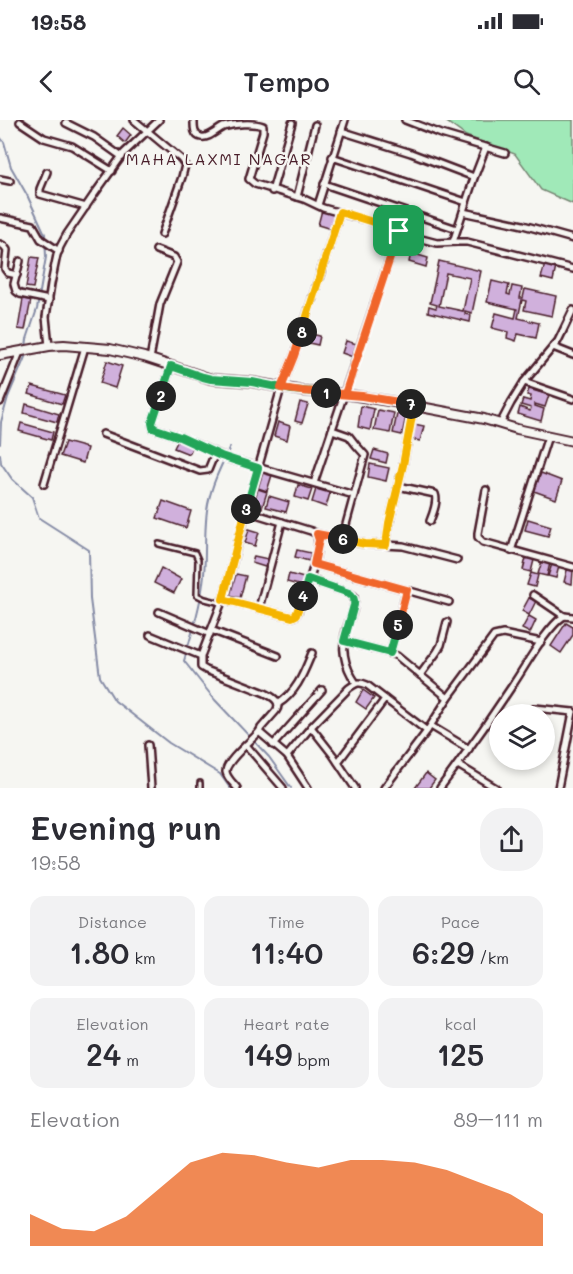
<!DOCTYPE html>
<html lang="en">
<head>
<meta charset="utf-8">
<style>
	:root { --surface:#fff; --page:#f2f2f3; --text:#2b2b33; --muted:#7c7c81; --accent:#ea580c }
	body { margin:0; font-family:Mali,sans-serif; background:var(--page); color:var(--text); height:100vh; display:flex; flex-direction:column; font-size:22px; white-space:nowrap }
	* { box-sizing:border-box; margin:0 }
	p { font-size:20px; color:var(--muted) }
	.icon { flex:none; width:33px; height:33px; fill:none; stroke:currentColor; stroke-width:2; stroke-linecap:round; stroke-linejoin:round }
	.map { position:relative; height:668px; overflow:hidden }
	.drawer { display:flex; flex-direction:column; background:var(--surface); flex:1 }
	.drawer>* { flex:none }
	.buttons { position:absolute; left:489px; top:584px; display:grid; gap:12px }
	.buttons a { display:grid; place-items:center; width:66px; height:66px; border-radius:50%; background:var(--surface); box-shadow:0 3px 9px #0003; font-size:30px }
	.pin { position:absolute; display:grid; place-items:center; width:51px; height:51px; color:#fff; margin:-26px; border-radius:12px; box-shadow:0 3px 9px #0006 }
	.km { position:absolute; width:30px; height:30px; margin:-15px; border-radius:50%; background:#222; color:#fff; font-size:16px; line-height:30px; text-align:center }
	.round { display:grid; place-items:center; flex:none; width:63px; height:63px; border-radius:24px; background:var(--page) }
	.overview { display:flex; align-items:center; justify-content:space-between; height:102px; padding:0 30px }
	h1 { font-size:33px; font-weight:600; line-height:45px }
	.figures { display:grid; grid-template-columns:repeat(3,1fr); gap:9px; height:102px; padding:6px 30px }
	.figures div { display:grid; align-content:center; border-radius:15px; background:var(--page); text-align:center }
	.figures b { font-size:30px; font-weight:600 }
	.figures small { font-size:16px; font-weight:400 }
	.figures p { font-size:16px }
	.chart { height:168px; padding:12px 30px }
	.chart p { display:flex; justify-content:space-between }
	.chart svg { width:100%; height:108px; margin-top:6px; fill:var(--accent); opacity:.7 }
	.status { display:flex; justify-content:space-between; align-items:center; height:42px; padding:0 30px; background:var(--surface); direction:ltr }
	.status svg { height:16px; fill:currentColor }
	header { display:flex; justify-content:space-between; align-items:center; height:78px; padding:0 30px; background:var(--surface); font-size:27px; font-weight:600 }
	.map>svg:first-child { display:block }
	.green { fill:#a0e9b8; stroke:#758472; stroke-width:1.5 }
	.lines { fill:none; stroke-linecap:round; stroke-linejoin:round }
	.stream { stroke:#868ca6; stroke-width:2 }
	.building { fill:#d0b0dc; stroke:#4a1f2b; stroke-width:1.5; fill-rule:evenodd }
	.lane-casing { stroke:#4a1f2b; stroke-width:8 }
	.street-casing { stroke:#4a1f2b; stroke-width:10 }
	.secondary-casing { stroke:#4a1f2b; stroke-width:12 }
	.lane { stroke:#f6f6f2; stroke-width:3 }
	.street { stroke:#f6f6f2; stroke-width:5 }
	.secondary { stroke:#f6f6f2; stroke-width:8 }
	.split-1-casing { stroke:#fff; stroke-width:12 }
	.split-2-casing { stroke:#fff; stroke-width:12 }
	.split-3-casing { stroke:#fff; stroke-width:12 }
	.split-4-casing { stroke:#fff; stroke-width:12 }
	.split-5-casing { stroke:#fff; stroke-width:12 }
	.split-6-casing { stroke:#fff; stroke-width:12 }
	.split-7-casing { stroke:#fff; stroke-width:12 }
	.split-8-casing { stroke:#fff; stroke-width:12 }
	.split-9-casing { stroke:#fff; stroke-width:12 }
	.split-1 { stroke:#f0652b; stroke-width:8 }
	.split-2 { stroke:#22a559; stroke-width:8 }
	.split-3 { stroke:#22a559; stroke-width:8 }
	.split-4 { stroke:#f5b400; stroke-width:8 }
	.split-5 { stroke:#22a559; stroke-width:8 }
	.split-6 { stroke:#f0652b; stroke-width:8 }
	.split-7 { stroke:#f5b400; stroke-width:8 }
	.split-8 { stroke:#f0652b; stroke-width:8 }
	.split-9 { stroke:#f5b400; stroke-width:8 }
	.labels { text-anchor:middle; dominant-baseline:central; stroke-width:5; stroke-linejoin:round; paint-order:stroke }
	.neighbourhood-label { font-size:16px; letter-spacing:1.5px; fill:#4a1f2b; stroke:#f6f6f2 }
</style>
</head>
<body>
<div class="status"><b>19:58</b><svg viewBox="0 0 49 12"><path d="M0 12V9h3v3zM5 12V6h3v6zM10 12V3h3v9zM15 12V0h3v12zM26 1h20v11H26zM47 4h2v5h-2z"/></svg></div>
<header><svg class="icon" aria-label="back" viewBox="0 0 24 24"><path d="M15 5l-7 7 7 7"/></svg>Tempo<svg class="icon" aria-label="search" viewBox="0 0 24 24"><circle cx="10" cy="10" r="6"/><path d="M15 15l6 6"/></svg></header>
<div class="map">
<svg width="573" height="668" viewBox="0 0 573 668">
	<rect width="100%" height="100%" fill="#f6f6f2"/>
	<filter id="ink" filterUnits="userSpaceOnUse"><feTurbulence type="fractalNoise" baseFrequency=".0167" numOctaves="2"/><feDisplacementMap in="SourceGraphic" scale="12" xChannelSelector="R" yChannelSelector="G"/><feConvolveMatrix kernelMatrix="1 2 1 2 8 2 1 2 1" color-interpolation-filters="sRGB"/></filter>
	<g filter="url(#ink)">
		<path class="green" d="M444 0H573V84L541 70 515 34 466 16Z"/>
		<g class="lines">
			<g class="stream">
				<path d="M0 17 4 22 11 47 27 75 45 114 46 137 37 189 27 219 25 237 8 277 1 302 0 324"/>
				<path d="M230 327C221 346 212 364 208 384 203 410 207 438 203 463 200 490 191 515 184 541L215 580 269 637 291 668"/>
				<path d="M0 334 1 343 12 359 32 377 39 398 89 430 90 479 100 557 115 581 169 623 220 654 230 668"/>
			</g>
		</g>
		<g class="building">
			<path d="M123 8 131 15 125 23 117 16Z"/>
			<path d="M322 90 335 94 331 109 318 105Z"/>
			<path d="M411 133 428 138 426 147 409 142Z"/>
			<path d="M31 137 39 138 33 168 26 167Z"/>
			<path d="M439 141 481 151 472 193 465 191V194L471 195 470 202 428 192 429 186 436 188 437 185 430 183ZM446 153 470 158 463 191 439 186Z"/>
			<path d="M545 144 556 147 553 161 541 158Z"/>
			<path d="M492 161 509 165 507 174 510 175 512 166 522 168 520 178H523L525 169 556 176 552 196 524 190 526 181 522 180 518 198 539 203 536 218 518 214 516 221 507 218 508 212 492 208 496 193 515 198 517 189 487 182Z"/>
			<path d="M23 179 31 180 25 210 18 209Z"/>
			<path d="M307 213 320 216 318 225 304 222Z"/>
			<path d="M346 221 357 224 353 237 342 233Z"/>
			<path d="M107 241 122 246 115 268 100 263Z"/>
			<path d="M32 266 65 275 62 284 29 274Z"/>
			<path d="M529 269 549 275 545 287 535 284V286L544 289 541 301 518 294 520 287 530 291 531 288 521 285 523 279 530 281 531 276 527 275Z"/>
			<path d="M300 282 308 284 302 303 295 301Z"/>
			<path d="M26 284 59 294 57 302 24 293Z"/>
			<path d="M361 286 374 289 370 310 358 307Z"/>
			<path d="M378 290 394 293 390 313 374 310Z"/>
			<path d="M397 294 406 296 402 315 393 313Z"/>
			<path d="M278 302 290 306 287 320 274 316Z"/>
			<path d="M21 303 53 312 51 320 19 311Z"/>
			<path d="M414 304 424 306 420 321 411 319Z"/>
			<path d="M178 320 193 326 189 334 174 328Z"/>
			<path d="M65 322 87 328 83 343 60 336Z"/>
			<path d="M374 330 388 334 386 343 371 339Z"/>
			<path d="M370 344 389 348 386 361 368 357Z"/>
			<path d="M263 352 272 355 267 371 258 368Z"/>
			<path d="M541 353 562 361 556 379 534 371Z"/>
			<path d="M298 365 312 369 308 381 295 377Z"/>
			<path d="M258 369 267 372 262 388 253 385Z"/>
			<path d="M316 369 330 373 326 387 312 382Z"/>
			<path d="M269 376 289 382 286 392 266 387Z"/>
			<path d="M163 381 191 391 186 408 157 398Z"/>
			<path d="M528 399 551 406 548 416 525 410Z"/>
			<path d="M249 409 259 412 255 426 245 423Z"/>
			<path d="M297 430 311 433 309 441 295 437Z"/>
			<path d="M254 436 268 439 265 447 252 443Z"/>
			<path d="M526 438 534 440 531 452 523 450Z"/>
			<path d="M542 441 550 443 547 456 538 454Z"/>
			<path d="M552 444 559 446 556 458 548 456Z"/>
			<path d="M161 448 181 459 174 473 154 463Z"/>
			<path d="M567 450 573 451 572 464 564 462Z"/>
			<path d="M531 453 538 455 535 467 527 465Z"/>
			<path d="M236 454 246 456 240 478 230 475Z"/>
			<path d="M289 454 304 458 302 466 287 462Z"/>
			<path d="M529 478 536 481 529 495 522 491Z"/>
			<path d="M529 496 536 500 530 513 522 509Z"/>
			<path d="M566 503 573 507V515L561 533 551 526Z"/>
			<path d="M363 570 374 578 366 589 356 582Z"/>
			<path d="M426 653 435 660 429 668H415Z"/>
		</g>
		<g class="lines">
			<g class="lane-casing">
				<g id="lane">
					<path d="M159 424 195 433 198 440 197 475 205 479 221 483"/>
					<path d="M200 663V668"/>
				</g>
			</g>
			<g class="street-casing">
				<g id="street">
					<path d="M134 0 181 39 185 45 182 57 162 114"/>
					<path d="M194 0C194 6 193 15 201 17 208 19 217 10 223 7 234 4 252 2 263 6V12L249 59 255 64 304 79 323 88 373 102 414 117 437 123 457 122H467L573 149"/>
					<path d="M405 0 441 14 505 33"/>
					<path d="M20 2 44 18 72 26 112 51"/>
					<path d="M66 3 94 17 122 37"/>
					<path d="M341 11 411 33 474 57"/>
					<path d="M332 37 466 82"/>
					<path d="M47 52 40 69V74L86 87"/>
					<path d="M0 59 10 61"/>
					<path d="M324 64 457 109"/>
					<path d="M272 71 292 3"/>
					<path d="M297 77 315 5"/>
					<path d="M318 85 345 0"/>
					<path d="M463 92 523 105 573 119"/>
					<path d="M0 98 33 105 41 119 59 131"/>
					<path d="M453 122 474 58 486 27"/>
					<path d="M0 124 4 126 7 130 5 149 8 153 17 155"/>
					<path d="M20 141 14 164 16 171 20 174 49 180"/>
					<path d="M49 226 46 197 51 164 57 135 60 127 67 114 93 76 124 33 159 0"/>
					<path d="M553 227 573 235"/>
					<path d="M150 239 160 184 177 142 174 137 156 130"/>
					<path d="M171 246 152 303 153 308 180 317 229 339 354 375"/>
					<path d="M524 262 573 279"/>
					<path d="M0 282 20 232"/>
					<path d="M500 304 511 283 524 262 558 221 573 190"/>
					<path d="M332 310 349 316 356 325 365 335 342 419"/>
					<path d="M103 314 200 351 208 350 215 333"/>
					<path d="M314 363 399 111"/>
					<path d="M44 364 85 227"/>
					<path d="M398 366 435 374C438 382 433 393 430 401"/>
					<path d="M486 370 478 413V417L483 422 573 447"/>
					<path d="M317 414 365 424 403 426 457 440"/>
					<path d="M386 425 389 403 403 345 414 285"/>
					<path d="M511 431 548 316"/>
					<path d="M314 444 449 482"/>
					<path d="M308 459 349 473 354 476C356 487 350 498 347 508 340 528 345 547 356 563"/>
					<path d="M533 475 564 496"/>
					<path d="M223 479 292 497 296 495 298 491C304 474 322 431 317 414L311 411 246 391"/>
					<path d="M259 488 282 402"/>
					<path d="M159 492 210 514"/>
					<path d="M211 510 278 536"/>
					<path d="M150 515 201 536"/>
					<path d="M344 521 390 533 397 536 448 578"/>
					<path d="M390 533 407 470"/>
					<path d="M420 555 437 532 441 525 447 502"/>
					<path d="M278 584C297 572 304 552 312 533"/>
					<path d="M535 588 573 592"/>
					<path d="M431 606 469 629"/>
					<path d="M311 607 333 635 355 668"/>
					<path d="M259 612 287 636 308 668"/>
					<path d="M148 625 151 668"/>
					<path d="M246 625 283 668"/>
					<path d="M273 625 322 570"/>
					<path d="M287 636 311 607 349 568C356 563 359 561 367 565L427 611"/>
					<path d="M338 642 385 579"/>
					<path d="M458 645 496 668"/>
					<path d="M237 668C233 663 227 658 226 652 225 642 252 620 259 612L261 608 276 591C282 582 273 577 265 573L206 550 201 547V536L223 479 246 391 281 268 294 236 340 92"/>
					<path d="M384 668 427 611 448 578 494 516 503 514 541 522"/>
					<path d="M440 668C465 635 489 601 512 566 525 547 546 508 564 496L573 497"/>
					<path d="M558 668 573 592"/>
				</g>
			</g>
			<g class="secondary-casing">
				<path id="secondary" d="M0 235 49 226 64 225 110 229 144 237 211 259 252 262 302 271 344 274 389 281 484 299 517 309 573 321"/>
			</g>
			<use href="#lane" class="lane"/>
			<use href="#street" class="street"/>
			<use href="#secondary" class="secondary"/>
		</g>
	</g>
	<g class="lines" filter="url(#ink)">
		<g class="split-1-casing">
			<path id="split-1" d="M326 273 345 274 399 111"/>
		</g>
		<g class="split-2-casing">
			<path id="split-2" d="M161 276 171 246 203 257 211 259 252 262 292 270 326 273"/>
		</g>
		<g class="split-3-casing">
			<path id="split-3" d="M161 276 152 303 153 308 180 317 221 336 258 348 246 389"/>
		</g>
		<g class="split-4-casing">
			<path id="split-4" d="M246 389 223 479 292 497 296 495 303 476"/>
		</g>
		<g class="split-5-casing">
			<path id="split-5" d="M303 476 308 459 349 473C354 476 355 479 354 485L344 521 390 533 398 505"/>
		</g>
		<g class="split-6-casing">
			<path id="split-6" d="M343 419 317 414 319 420 314 444 407 470 398 505"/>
		</g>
		<g class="split-7-casing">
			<path id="split-7" d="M343 419 365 424 386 425 389 403 403 345 414 285 411 284"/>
		</g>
		<g class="split-8-casing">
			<path id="split-8" d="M302 212 294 236 281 268 302 271 362 276 411 284"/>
		</g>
		<g class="split-9-casing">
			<path id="split-9" d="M302 212 340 92 373 102 399 111"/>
		</g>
		<use href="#split-1" class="split-1"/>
		<use href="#split-2" class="split-2"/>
		<use href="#split-3" class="split-3"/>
		<use href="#split-4" class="split-4"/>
		<use href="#split-5" class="split-5"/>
		<use href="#split-6" class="split-6"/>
		<use href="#split-7" class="split-7"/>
		<use href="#split-8" class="split-8"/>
		<use href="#split-9" class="split-9"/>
	</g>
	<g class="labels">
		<g class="neighbourhood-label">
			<text x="219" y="38">MAHA LAXMI NAGAR</text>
		</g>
	</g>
</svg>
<div class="buttons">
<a><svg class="icon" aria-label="layers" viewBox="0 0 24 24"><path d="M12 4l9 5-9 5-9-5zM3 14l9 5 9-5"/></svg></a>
</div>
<div class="pin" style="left:399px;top:111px;background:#1e9e55"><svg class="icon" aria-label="arrive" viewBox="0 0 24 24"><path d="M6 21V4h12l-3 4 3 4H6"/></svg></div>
<b class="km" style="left:326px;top:273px">1</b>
<b class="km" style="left:161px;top:276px">2</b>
<b class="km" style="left:246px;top:389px">3</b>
<b class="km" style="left:303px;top:476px">4</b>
<b class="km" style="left:398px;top:505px">5</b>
<b class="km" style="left:343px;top:419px">6</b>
<b class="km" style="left:411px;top:284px">7</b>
<b class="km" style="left:302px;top:212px">8</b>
</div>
<section class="drawer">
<div class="overview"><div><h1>Evening run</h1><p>19:58</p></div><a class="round"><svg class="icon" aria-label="share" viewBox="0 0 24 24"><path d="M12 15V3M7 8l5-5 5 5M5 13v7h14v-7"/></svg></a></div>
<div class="figures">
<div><p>Distance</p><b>1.80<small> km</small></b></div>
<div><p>Time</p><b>11:40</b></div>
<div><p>Pace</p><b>6:29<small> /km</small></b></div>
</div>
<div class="figures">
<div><p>Elevation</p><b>24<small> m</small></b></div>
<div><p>Heart rate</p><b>149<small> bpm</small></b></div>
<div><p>kcal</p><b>125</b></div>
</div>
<div class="chart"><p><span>Elevation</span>89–111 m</p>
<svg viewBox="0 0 160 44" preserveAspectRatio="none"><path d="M0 44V31L10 37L20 38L30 32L40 21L50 10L60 6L70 7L80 10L90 12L100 9L110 9L120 10L130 13L140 18L150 23L160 31V44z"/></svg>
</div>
</section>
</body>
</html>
